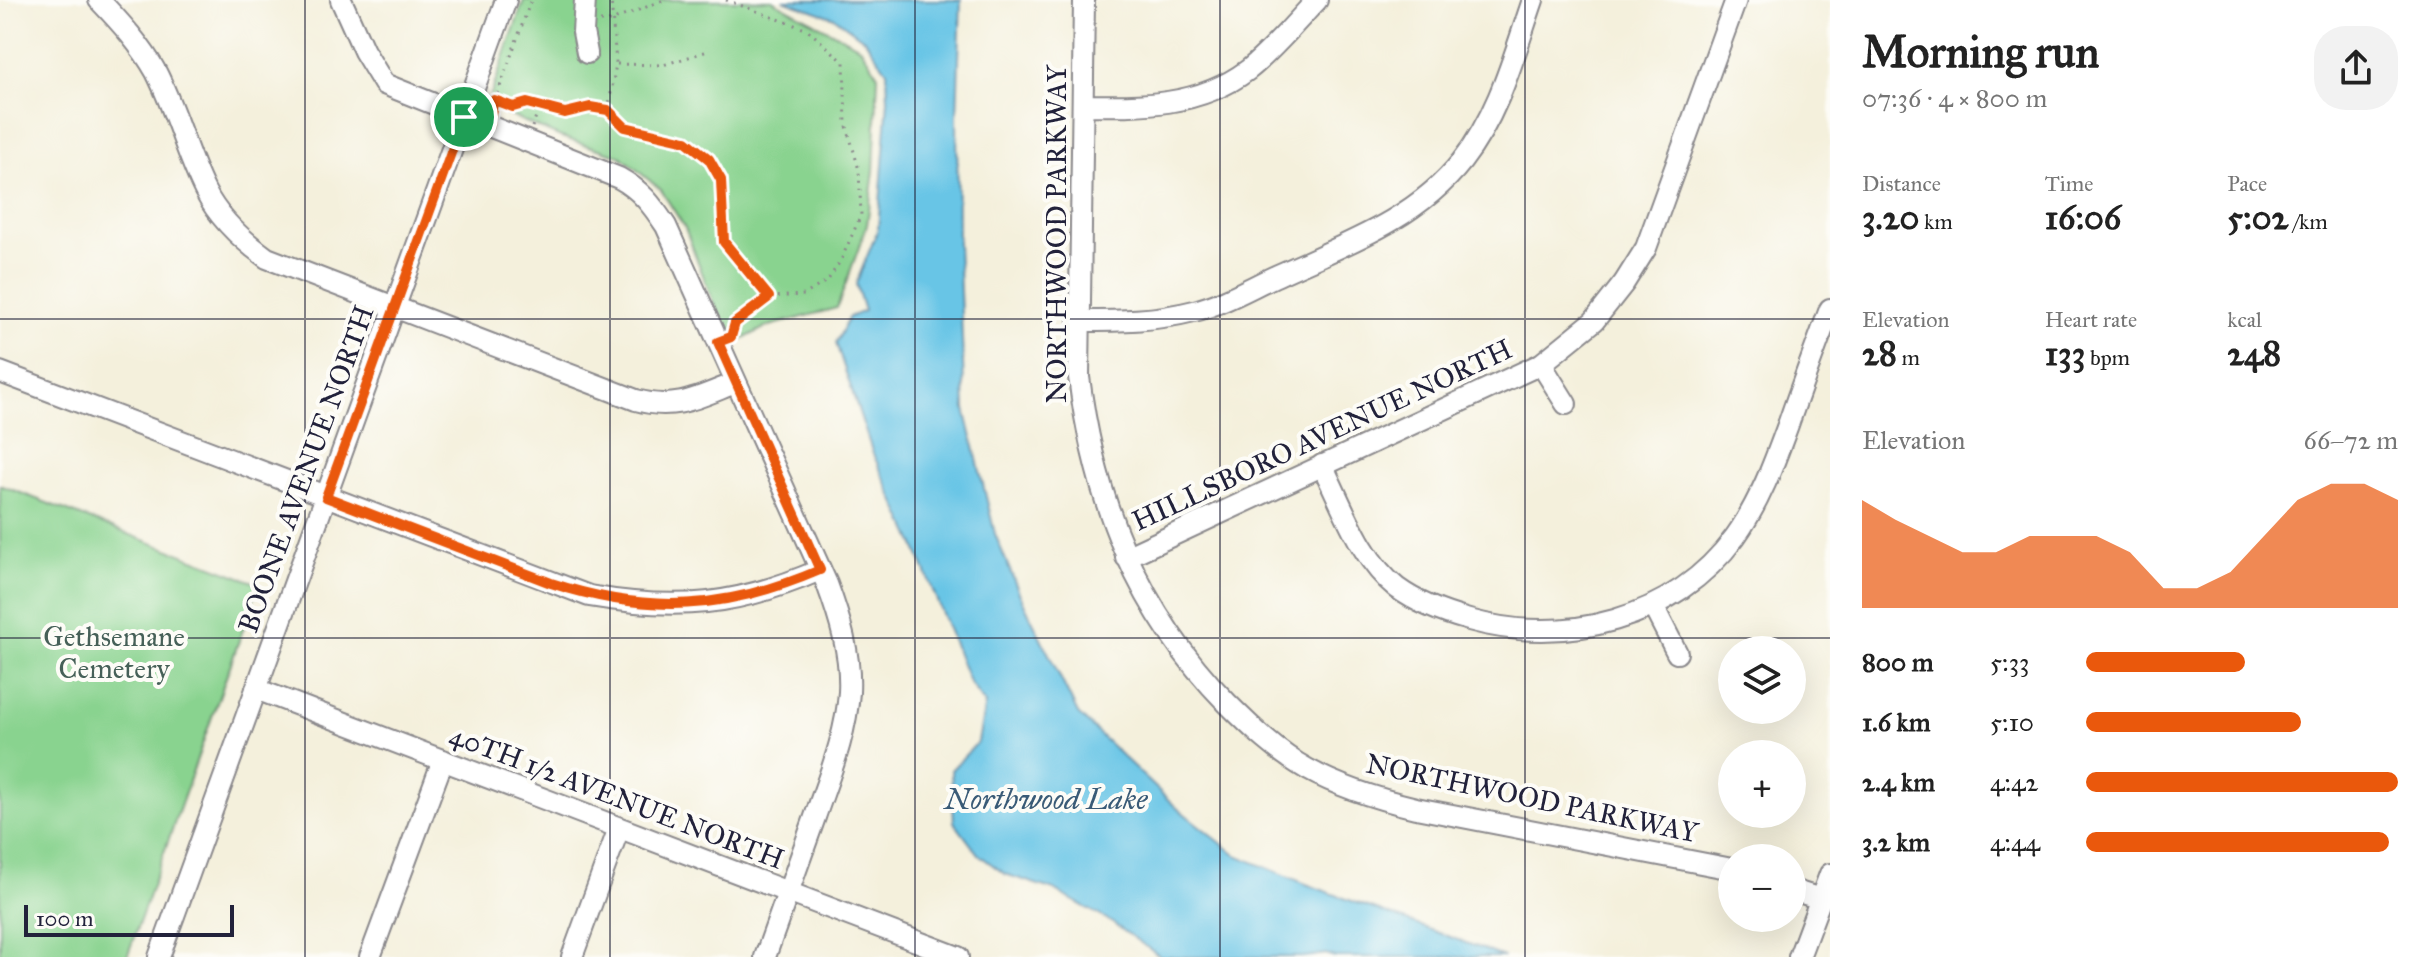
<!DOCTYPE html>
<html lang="en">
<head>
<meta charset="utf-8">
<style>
	:root { --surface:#fff; --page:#f2f2f2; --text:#222; --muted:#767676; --accent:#ea580c }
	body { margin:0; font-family:"IM FELL Great Primer",serif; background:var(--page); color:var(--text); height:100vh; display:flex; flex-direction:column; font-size:30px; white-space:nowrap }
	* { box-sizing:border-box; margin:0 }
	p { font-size:26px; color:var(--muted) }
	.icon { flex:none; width:44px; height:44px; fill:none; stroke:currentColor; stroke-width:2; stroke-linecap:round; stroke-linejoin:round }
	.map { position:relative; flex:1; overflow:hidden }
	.panel { display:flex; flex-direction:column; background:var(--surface); width:600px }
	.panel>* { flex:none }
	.buttons { position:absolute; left:1718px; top:636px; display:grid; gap:16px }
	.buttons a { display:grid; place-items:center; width:88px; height:88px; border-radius:50%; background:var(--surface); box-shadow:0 8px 32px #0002; font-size:40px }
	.scale { position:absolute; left:24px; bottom:20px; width:210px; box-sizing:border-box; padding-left:8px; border:4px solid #22223b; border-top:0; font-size:22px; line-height:28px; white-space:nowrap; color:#22223b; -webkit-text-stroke:6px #fdfcf7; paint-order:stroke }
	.pin { position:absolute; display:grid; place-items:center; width:68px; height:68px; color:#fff; margin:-34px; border:4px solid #fff; border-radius:50%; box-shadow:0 2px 8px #0007 }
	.round { display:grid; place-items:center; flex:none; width:84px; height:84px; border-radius:32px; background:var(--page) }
	.overview { display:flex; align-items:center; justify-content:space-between; height:136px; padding:0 32px }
	h1 { font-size:44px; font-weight:800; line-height:60px }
	.metrics { display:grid; grid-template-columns:repeat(3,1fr); gap:12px; height:136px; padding:8px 32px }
	.metrics div { display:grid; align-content:center }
	.metrics b { font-size:34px; font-weight:800 }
	.metrics small { font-size:22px; font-weight:400 }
	.metrics p { font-size:22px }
	.chart { height:224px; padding:16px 32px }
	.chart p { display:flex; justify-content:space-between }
	.chart svg { width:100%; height:144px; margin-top:8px; fill:var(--accent); opacity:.7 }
	ul { padding:0 32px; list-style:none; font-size:26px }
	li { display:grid; grid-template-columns:128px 96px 1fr; align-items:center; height:60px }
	li i { height:20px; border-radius:10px; background:var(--accent) }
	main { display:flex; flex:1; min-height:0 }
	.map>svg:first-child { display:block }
	.green { fill:#89d38f; stroke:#567a65; stroke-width:2 }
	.water { fill:#68c5e6; stroke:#457490; stroke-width:2 }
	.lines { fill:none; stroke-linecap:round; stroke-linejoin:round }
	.minor-casing { stroke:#8b898c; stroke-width:24 }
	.path { stroke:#8b898c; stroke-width:3; stroke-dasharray:2 6; stroke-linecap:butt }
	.minor { stroke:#fff; stroke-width:20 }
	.route-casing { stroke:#fff; stroke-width:16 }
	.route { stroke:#ea580c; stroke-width:10 }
	.grid { fill:none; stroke:#22223b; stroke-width:2; stroke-opacity:0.55 }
	.labels { text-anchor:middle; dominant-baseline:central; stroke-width:8; stroke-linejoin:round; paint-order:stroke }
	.street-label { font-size:28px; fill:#22223b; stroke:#fdfcf7 }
	.park-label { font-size:28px; fill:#466058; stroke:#fdfcf7 }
	.water-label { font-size:30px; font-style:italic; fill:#3a5b77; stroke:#fdfcf7 }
</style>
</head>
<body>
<main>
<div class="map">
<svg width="1830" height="957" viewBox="0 0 1830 957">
	<rect width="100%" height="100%" fill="#fdfcf7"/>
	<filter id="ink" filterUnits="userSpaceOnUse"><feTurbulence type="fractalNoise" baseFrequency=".0125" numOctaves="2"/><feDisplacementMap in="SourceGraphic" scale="16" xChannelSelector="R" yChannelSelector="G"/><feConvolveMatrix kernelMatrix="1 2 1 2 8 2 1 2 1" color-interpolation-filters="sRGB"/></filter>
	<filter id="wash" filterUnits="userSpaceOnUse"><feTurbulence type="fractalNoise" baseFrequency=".006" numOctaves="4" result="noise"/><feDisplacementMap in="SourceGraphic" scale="32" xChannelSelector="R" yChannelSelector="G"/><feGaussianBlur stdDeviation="1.8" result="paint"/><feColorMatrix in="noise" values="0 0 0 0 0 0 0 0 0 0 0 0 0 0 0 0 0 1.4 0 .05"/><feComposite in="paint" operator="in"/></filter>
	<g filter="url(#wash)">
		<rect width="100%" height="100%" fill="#f4f0dc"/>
		<g class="green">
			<path d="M524 0H772L860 47 878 75 874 171 867 225 837 308 766 327 730 346 685 228 661 190 620 156 561 137 487 106Z"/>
			<path d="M0 485 259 584 127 957H0Z"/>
		</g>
		<path class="water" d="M783 0H961L957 117 958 244 965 409 995 534 1020 595 1078 714 1176 807 1236 855 1306 884 1504 957H1335L1326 954 1303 957H1161L1108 920 1054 890 1005 874 978 854 954 822 951 770 978 742 985 704 969 682 915 545 873 454 836 343 849 317 864 311 856 284 878 229 888 100 887 71 865 40 835 18Z"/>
	</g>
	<g filter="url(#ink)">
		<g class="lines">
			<g class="minor-casing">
				<g id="minor">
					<path d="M99 0C120 22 141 45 156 72 176 111 186 153 205 191 219 219 242 240 267 258L636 400C676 411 699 397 735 383"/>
					<path d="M341 0 364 51 384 84 619 178C641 190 652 205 666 226L827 584C840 619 851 655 849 692 846 736 829 776 815 817 798 864 782 910 765 957"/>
					<path d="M585 0 583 32 587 53"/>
					<path d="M1084 0 1079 377C1095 503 1138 612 1227 703 1252 728 1277 752 1307 769 1341 788 1378 799 1416 808L1732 869"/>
					<path d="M1083 105C1141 106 1199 107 1248 70 1273 50 1295 23 1317 0"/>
					<path d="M1079 321C1119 321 1155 321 1194 311 1223 304 1251 287 1278 275 1343 245 1416 220 1462 161 1499 114 1514 55 1533 0"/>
					<path d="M1541 364 1566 404"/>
					<path d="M0 372 589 596C677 611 737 606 820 570"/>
					<path d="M1322 465C1343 506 1360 559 1397 588 1419 604 1443 613 1469 620 1565 647 1674 620 1735 537 1760 502 1774 463 1789 422 1802 384 1816 347 1830 309"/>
					<path d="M1126 557 1541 364 1594 321 1624 283 1646 248 1736 0"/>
					<path d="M1653 606 1677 653"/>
					<path d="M256 689 958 957"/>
					<path d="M1792 890 1821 899"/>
					<path d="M159 957 506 0"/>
					<path d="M370 957 443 760"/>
					<path d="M572 957 619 828"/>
					<path d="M1799 957 1830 874"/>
				</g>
			</g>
			<g class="path">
				<path d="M726 0 808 30 844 62 846 123 859 170 861 215 841 260 828 280 804 295 769 297 735 323 732 333"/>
				<path d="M600 21H611L664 0"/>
				<path d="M617 64 663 65 708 51"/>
				<path d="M494 100 513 107 527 103 565 113 590 107 608 110 625 127 686 141 709 159 721 180 724 242 769 297"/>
				<path d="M492 109 531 0"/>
				<path d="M608 110 616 64 611 0"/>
				<path d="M532 127 540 106"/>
			</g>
			<use href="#minor" class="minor"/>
		</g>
	</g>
	<g class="lines" filter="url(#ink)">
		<g class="route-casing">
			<path id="route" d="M494 100 513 107 527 103 565 113 590 107 608 110 625 127 686 141 709 159 721 180 724 242 769 297 735 323 731 337 718 342 820 570C727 610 648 615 551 583L326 497 464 117 488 126Z"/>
		</g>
		<use href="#route" class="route"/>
	</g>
	<path class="grid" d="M305 0V957M610 0V957M915 0V957M1220 0V957M1525 0V957M0 319H1830M0 638H1830"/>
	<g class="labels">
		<g class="street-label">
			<text transform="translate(1056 234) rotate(-90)">NORTHWOOD PARKWAY</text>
			<text transform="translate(1322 435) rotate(-25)">HILLSBORO AVENUE NORTH</text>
			<text transform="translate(306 469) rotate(-70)">BOONE AVENUE NORTH</text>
			<text transform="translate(617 797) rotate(21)">40TH 1/2 AVENUE NORTH</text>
			<text transform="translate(1532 798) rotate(12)">NORTHWOOD PARKWAY</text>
		</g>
		<g class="park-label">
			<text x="114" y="636">Gethsemane<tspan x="114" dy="32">Cemetery</tspan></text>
		</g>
		<g class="water-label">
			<text x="1046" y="799">Northwood Lake</text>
		</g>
	</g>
</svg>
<div class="buttons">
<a><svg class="icon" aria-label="layers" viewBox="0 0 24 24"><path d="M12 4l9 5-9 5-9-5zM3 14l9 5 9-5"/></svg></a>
<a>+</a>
<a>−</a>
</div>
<div class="scale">100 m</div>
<div class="pin" style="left:464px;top:117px;background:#1e9e55"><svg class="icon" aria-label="arrive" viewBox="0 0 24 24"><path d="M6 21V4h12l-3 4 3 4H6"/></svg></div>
</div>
<section class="panel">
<div class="overview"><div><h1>Morning run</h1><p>07:36 · 4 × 800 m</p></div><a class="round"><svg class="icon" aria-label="share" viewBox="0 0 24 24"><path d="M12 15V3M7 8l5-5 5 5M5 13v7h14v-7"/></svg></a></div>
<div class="metrics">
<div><p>Distance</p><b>3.20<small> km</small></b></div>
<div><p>Time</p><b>16:06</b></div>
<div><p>Pace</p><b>5:02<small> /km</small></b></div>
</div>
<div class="metrics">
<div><p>Elevation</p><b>28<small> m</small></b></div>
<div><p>Heart rate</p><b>133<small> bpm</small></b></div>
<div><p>kcal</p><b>248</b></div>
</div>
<div class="chart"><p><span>Elevation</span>66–72 m</p>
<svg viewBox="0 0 160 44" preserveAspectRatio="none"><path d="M0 44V11L10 17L20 22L30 27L40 27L50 22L60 22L70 22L80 27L90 38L100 38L110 33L120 22L130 11L140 6L150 6L160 11V44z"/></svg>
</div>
<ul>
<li><b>800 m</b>5:33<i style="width:51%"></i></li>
<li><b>1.6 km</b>5:10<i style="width:69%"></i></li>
<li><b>2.4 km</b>4:42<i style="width:100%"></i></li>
<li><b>3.2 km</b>4:44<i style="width:97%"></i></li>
</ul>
</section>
</main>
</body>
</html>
